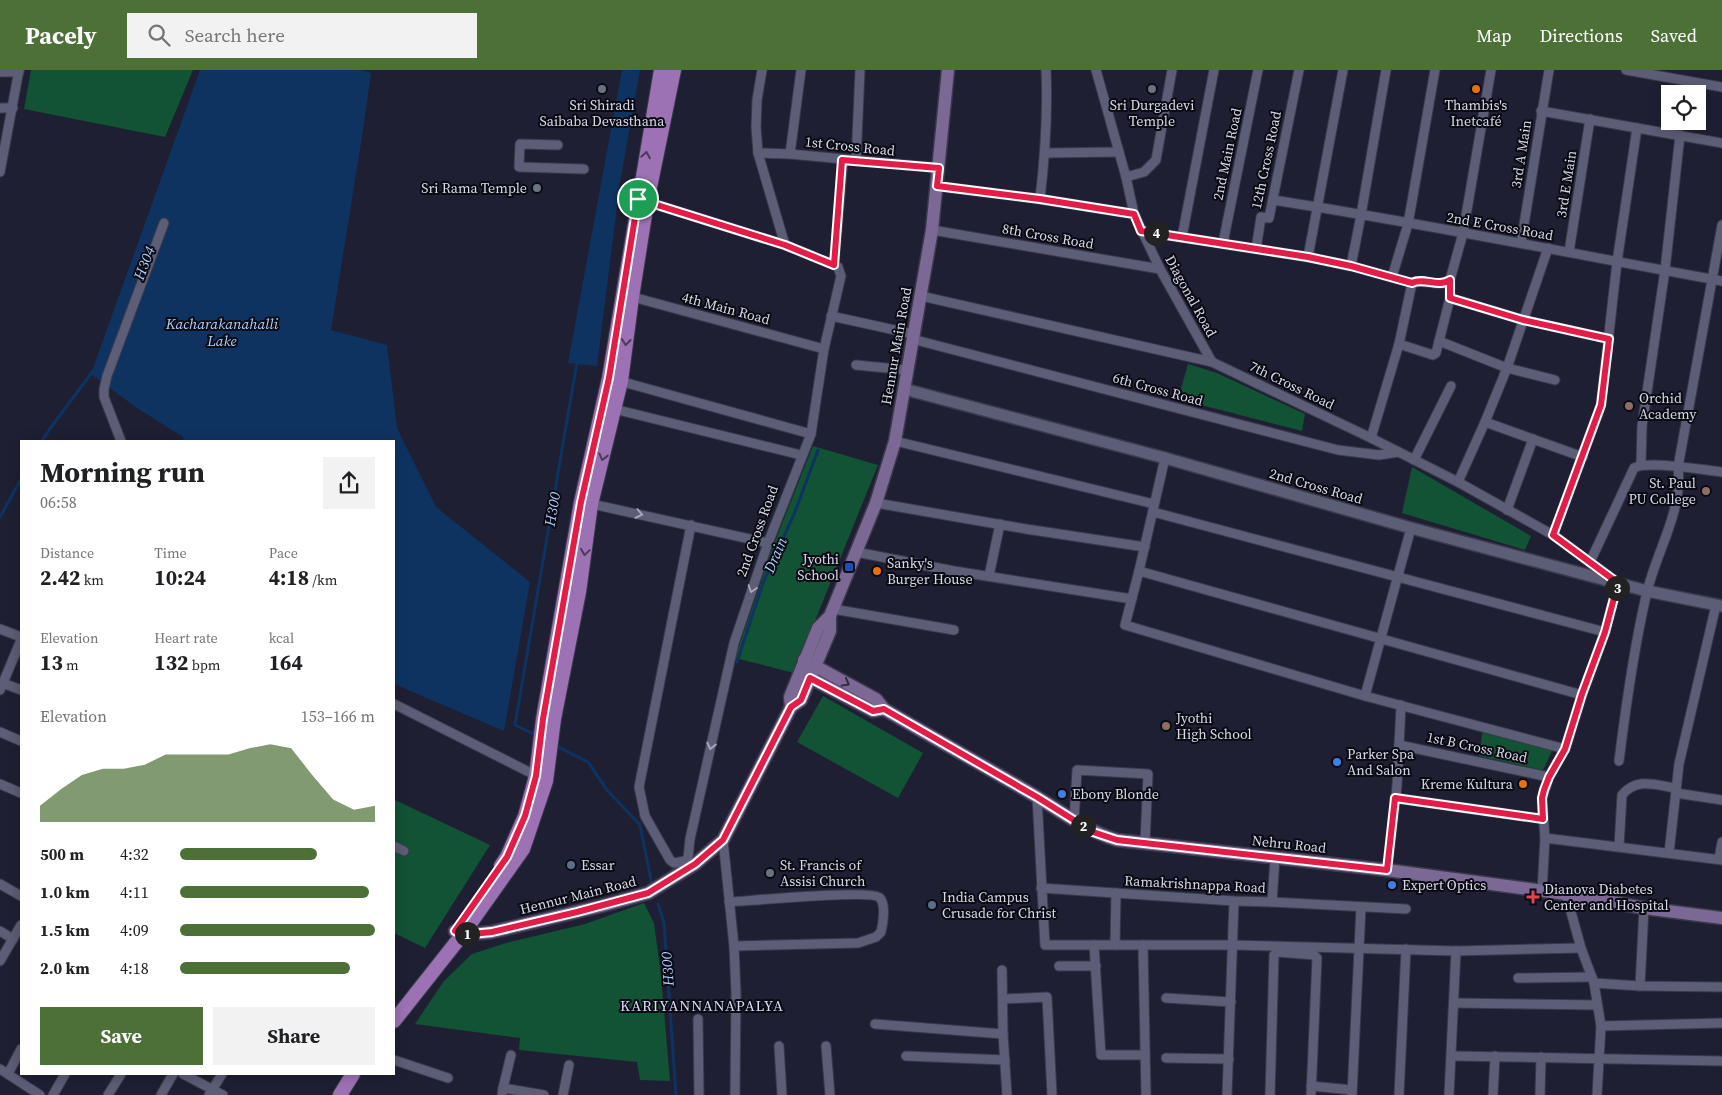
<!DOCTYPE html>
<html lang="en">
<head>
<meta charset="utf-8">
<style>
	:root { --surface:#fff; --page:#f2f2f2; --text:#202124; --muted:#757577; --accent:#4d7037 }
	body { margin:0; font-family:"Source Serif 4",serif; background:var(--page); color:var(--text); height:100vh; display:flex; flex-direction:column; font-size:19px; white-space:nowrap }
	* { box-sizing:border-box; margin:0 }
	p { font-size:16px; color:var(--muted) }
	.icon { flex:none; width:28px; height:28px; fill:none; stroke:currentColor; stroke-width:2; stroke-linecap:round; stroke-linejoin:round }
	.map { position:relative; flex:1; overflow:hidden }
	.side { position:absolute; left:20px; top:370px; width:375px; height:635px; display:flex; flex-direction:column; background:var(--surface); border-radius:0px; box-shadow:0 2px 12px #0003 }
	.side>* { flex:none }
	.fabs { position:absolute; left:1661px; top:15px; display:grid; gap:10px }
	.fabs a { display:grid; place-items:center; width:45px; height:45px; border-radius:0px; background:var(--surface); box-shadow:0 2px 12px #0003; font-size:25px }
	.pin { position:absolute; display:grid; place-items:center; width:42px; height:42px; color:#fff; margin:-21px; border:2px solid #fff; border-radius:50%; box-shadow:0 1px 5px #0007 }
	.km { position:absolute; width:25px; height:25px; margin:-12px; border-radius:50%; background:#222; color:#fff; font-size:14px; line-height:25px; text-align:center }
	.round { display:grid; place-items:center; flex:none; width:52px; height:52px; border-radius:0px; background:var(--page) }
	.overview { display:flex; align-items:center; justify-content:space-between; height:85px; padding:0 20px }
	h1 { font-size:28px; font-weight:700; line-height:38px }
	.metrics { display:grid; grid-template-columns:repeat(3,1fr); gap:8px; height:85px; padding:5px 20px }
	.metrics div { display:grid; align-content:center }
	.metrics b { font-size:21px; font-weight:700 }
	.metrics small { font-size:14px; font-weight:400 }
	.metrics p { font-size:14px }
	.chart { height:140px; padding:10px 20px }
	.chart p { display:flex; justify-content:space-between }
	.chart svg { width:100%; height:90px; margin-top:5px; fill:var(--accent); opacity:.7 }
	.cta { display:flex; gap:10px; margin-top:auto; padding:10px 20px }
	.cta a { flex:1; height:58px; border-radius:0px; background:var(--accent); color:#fff; font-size:20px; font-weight:700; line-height:58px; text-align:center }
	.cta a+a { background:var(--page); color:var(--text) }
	ul { padding:0 20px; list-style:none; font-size:16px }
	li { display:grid; grid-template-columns:80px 60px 1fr; align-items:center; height:38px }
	li i { height:12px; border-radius:6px; background:var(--accent) }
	header { display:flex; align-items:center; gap:30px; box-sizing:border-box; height:70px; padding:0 25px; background:var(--accent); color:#fff }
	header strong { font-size:24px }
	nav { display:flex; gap:28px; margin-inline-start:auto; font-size:18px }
	.search { width:350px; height:45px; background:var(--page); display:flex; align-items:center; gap:12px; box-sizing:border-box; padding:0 18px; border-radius:0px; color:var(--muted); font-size:19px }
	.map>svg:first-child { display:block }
	.green { fill:#125235 }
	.water { fill:#0e3361 }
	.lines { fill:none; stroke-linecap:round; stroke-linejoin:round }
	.stream { stroke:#0e3361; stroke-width:3 }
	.minor-casing { stroke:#3b3a4c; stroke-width:11 }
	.tertiary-casing { stroke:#3b3a4c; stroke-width:14 }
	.secondary-casing { stroke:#3b3a4c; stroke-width:15 }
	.primary-casing { stroke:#3b3a4c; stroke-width:16 }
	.minor { stroke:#5c5d76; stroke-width:9 }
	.tertiary { stroke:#5c5d76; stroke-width:11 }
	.secondary { stroke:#7c6895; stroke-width:12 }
	.primary { stroke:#9c72b4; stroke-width:14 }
	.oneway { stroke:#4c395b }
	.oneway2 { stroke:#a6a7ba }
	.oneway3 { stroke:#322b40 }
	.route-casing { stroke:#fff; stroke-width:10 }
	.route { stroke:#e11d48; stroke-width:6 }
	.worship-dot { fill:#6b7280; stroke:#0a0a13; stroke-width:2 }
	.food-dot { fill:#e8710a; stroke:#0a0a13; stroke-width:2 }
	.education-dot { fill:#8d6e63; stroke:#0a0a13; stroke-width:2 }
	.transit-dot { fill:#1a4fb4; stroke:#0a0a13; stroke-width:2 }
	.shop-dot { fill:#3f7fe0; stroke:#0a0a13; stroke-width:2 }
	.service-dot { fill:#5c6f8a; stroke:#0a0a13; stroke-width:2 }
	.health-dot { fill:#e0444e; stroke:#0a0a13; stroke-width:2 }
	.labels { text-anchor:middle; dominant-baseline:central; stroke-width:4; stroke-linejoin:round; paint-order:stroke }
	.poi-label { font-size:14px; fill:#d8d9e8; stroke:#0a0a13; text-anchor:start }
	.street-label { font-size:14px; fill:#d8d9e8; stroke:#0a0a13 }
	.water-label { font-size:15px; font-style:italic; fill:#aecffc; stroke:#0a0a13 }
	.neighbourhood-label { font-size:15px; letter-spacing:1px; fill:#dbdcfa; stroke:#0a0a13 }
</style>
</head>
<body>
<header>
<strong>Pacely</strong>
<div class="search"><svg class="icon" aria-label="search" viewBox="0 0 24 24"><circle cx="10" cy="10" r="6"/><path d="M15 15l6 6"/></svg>Search here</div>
<nav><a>Map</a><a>Directions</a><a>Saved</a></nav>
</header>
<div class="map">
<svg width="1722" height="1025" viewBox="0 0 1722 1025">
	<rect width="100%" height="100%" fill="#1f1f34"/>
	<g class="green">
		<path d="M31 0H193L165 67 24 39Z"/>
		<path d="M1188 294 1217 303 1305 344 1302 361 1178 329Z"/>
		<path d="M813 376 878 395 794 603 735 588 774 474Z"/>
		<path d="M1412 397 1531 466 1525 480 1402 443Z"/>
		<path d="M823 626 923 683 898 728 797 672Z"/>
		<path d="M1483 658 1553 679 1543 700 1479 686Z"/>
		<path d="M395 730 490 775 425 878 394 863Z"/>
		<path d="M644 833 654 853 661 905 670 1011 640 1010 637 992 519 980 520 968 415 954 444 911 472 884 506 873 585 854Z"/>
	</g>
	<g class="water">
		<path d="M200 0H361L371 3 363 60 331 260 387 275 397 358 436 437 530 512 504 661 394 614V371H184L183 367 134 336 91 304Z"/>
		<path d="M622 0H640L620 112 597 296 568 293Z"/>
	</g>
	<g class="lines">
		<g class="stream">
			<path d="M42 371 49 360 93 301"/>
			<path d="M0 447 21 409"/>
			<path d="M737 592 763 513 795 442 818 380"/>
			<path d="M538 666 515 655 577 292"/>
			<path d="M554 675 588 692 607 720 640 755 652 815"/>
			<path d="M658 834 664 853 676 1025"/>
		</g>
		<g class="minor-casing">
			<g id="minor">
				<path d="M762 0 757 30 756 57 758 83 785 175"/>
				<path d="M1096 0 1126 107 1134 144 1160 199 1212 292"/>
				<path d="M1626 0 1722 17"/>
				<path d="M0 2H19"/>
				<path d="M0 38H13"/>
				<path d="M1541 41 1722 73"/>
				<path d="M558 75 520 74 519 97 584 99"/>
				<path d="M758 83 790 84 939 98"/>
				<path d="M1045 83 1119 82"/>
				<path d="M790 84 801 0"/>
				<path d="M856 91 860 0"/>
				<path d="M0 102 19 0"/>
				<path d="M1126 107 1144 102 1156 90 1172 0"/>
				<path d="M937 116 1040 129 1134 144"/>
				<path d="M1040 129C1045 86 1048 43 1046 0"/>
				<path d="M642 130 785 175 834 195 838 197 841 206 824 279 811 364 768 473 734 573 690 769 688 788 685 791"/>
				<path d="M1273 130C1423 153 1572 184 1722 211"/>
				<path d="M932 160 1160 199"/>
				<path d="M1141 161 1308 187 1351 196 1412 213"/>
				<path d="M1182 167 1214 0"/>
				<path d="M1223 173 1258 0"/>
				<path d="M1521 173 1549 0"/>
				<path d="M1256 179 1261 147 1269 148 1299 0"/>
				<path d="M1569 182 1590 49"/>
				<path d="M1308 187 1343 0"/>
				<path d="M834 195 843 90"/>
				<path d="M1351 196 1361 145 1386 0"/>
				<path d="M1392 207 1408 154 1435 0"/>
				<path d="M629 226 824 279"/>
				<path d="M921 226 1212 292 1371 368 1458 412 1553 465 1618 513 1605 562 1582 625 1565 679 1549 707 1542 729 1545 768 1542 821"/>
				<path d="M1450 228 1523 250 1609 269"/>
				<path d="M831 246 913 264"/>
				<path d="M912 269 1338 380 1379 385 1399 382"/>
				<path d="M1439 271 1507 298 1555 310"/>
				<path d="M1399 274 1433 285 1436 283 1450 228V210L1463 163 1491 0"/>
				<path d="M856 295 907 300"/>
				<path d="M616 310 811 364"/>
				<path d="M614 339 801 385"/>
				<path d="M1485 352 1583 387"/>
				<path d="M1371 368 1399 274 1412 213C1424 207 1438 219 1450 210"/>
				<path d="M121 371 104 327V319L107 306 164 153"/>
				<path d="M895 371 1154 434"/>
				<path d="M1165 388 1139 501 1125 555 1365 626 1565 679"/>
				<path d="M1414 390 1451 316"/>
				<path d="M1641 395 1642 356 1665 200 1680 65"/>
				<path d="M1458 412 1485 352 1507 298 1548 178"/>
				<path d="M587 433 768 473"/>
				<path d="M876 433 1026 459 1145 477"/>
				<path d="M1507 440 1533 369"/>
				<path d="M1153 442 1605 562"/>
				<path d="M1553 465 1601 335 1617 192 1637 58"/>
				<path d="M856 482 954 501 1132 529"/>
				<path d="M1590 492 1634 398C1648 390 1703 400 1722 402"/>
				<path d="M1139 501 1582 625"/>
				<path d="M989 506 1000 454"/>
				<path d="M833 539 954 560"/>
				<path d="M0 559 21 567"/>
				<path d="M0 612 21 620"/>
				<path d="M0 620 21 570"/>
				<path d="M1365 626 1411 458"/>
				<path d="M394 634 539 707"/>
				<path d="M0 662 21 671"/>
				<path d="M1399 675 1549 707"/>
				<path d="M1619 691C1626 635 1634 576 1647 522 1657 480 1683 441 1678 397L1722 155"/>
				<path d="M0 714 21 723"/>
				<path d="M1676 723 1722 730"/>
				<path d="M1037 727 1045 875H1232L1456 881 1581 878"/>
				<path d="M1395 728 1543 749"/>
				<path d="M1074 751 1077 700 1148 704 1145 773"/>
				<path d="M1545 768 1722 790"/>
				<path d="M723 770 734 876 736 923 735 1025"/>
				<path d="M394 776 404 781"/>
				<path d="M1619 776 1622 725C1637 707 1655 715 1676 718"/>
				<path d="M1669 783 1679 694 1716 535"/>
				<path d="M1719 789 1722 772"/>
				<path d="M689 794 685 791 674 793 670 790 645 746 639 717 691 455"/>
				<path d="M1387 800 1397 716 1401 635"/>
				<path d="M0 814 21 826"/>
				<path d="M1041 818 1234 831 1272 832 1275 788"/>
				<path d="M1566 824 1581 878 1594 913 1601 956 1597 1025"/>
				<path d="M729 832C749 831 872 819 880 828 886 835 883 854 881 862L876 867 858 873 734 876"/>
				<path d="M1272 832 1406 839"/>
				<path d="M0 861 13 869"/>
				<path d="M1094 875 1101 985H1145"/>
				<path d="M1115 875 1116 823"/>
				<path d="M1143 875 1146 1025"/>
				<path d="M0 891 21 855"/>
				<path d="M1059 896H1096"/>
				<path d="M1002 900 1003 964 1007 1025"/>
				<path d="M1518 908 1592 907"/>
				<path d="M1594 913 1640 916 1722 917"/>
				<path d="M1640 916 1644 838"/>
				<path d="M1166 928 1231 932"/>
				<path d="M1003 929 1047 927 1052 1025"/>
				<path d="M1454 933 1597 935"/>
				<path d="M698 949 699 1025"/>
				<path d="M875 954 1003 964"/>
				<path d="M1601 956 1722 953"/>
				<path d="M779 976 782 1025"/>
				<path d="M826 976 830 1025"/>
				<path d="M906 986 1005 990"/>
				<path d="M1452 986 1722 991"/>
				<path d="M1166 988 1229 989"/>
				<path d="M394 990 448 1008"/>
				<path d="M0 999 40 1025"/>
				<path d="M8 1004 21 979"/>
				<path d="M183 1004 223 1025"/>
				<path d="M1311 1016 1352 1020"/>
				<path d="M503 1018 511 985"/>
				<path d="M53 1025 65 1004"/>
				<path d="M108 1025 121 1004"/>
				<path d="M161 1025 173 1004"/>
				<path d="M209 1025 222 1004"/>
				<path d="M502 1025 503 1018 544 1025"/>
				<path d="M563 1025 569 995"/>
				<path d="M1227 1025 1234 831"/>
				<path d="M1270 1025 1274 885 1277 882 1314 885 1317 888 1311 1025"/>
				<path d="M1352 1025 1361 837"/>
				<path d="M1399 1025 1406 879"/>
				<path d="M1449 1025 1456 881"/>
				<path d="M1493 1025 1495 986"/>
				<path d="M1540 1025 1541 987"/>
			</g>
		</g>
		<g class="tertiary-casing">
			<path id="tertiary" d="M904 319 1165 388 1411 458 1647 521 1722 536"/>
		</g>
		<g class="secondary-casing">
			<g id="secondary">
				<path d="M804 590 876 629 884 639C935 669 986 697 1037 727 1063 743 1087 761 1117 770L1387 800 1566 824 1644 838 1722 848"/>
				<path d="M803 604 873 641 884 639"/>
				<path d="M791 637 790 627 818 558 830 546"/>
				<path d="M455 861 462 865 492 862 601 836 648 823 695 794 723 770 791 637 801 630 830 561V546L876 433 895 371 932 160 948 0"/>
			</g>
		</g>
		<g class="primary-casing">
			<g id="primary">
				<path d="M501 796 507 787 525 746 536 706 543 649 581 432 609 308 661 0"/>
				<path d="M394 951 462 865 523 779 546 711 554 649 579 522 591 434 621 311 632 227 647 132 674 0"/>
				<path d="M340 1025 353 1004"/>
			</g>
		</g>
		<use href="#minor" class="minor"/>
		<use href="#tertiary" class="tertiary"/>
		<use href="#secondary" class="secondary"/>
		<use href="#primary" class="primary"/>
	</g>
	<defs><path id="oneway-chevron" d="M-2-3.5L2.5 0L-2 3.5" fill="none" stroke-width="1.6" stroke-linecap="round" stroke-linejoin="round" transform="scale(1.25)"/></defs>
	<g class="oneway">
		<use href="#oneway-chevron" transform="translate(646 85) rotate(-80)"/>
		<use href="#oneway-chevron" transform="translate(626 272) rotate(97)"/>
		<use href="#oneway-chevron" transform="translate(603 387) rotate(104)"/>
		<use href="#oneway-chevron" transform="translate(585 482) rotate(98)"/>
	</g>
	<g class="oneway2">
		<use href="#oneway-chevron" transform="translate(639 444) rotate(12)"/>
		<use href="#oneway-chevron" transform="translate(752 519) rotate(108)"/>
		<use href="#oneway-chevron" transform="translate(711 676) rotate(103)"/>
	</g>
	<use class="oneway3" href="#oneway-chevron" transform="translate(846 613) rotate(29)"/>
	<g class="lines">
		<g class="route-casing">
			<path id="route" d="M842 90 939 98 937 116 1040 129 1134 144 1141 161 1308 187 1351 196 1412 213C1424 207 1438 218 1450 210V228L1523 250 1609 269 1601 335 1553 465 1618 513 1605 562 1582 624 1565 679 1549 707 1544 720 1542 728 1543 749 1395 728 1387 800 1117 770 1093 762 1037 727 884 639 873 641 810 608 801 630 791 637 723 770 695 794 648 823 577 842 492 862 462 865 455 861 507 787 525 746 536 706 543 649 581 432 609 308 638 129 785 175 834 195Z"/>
		</g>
		<use href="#route" class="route"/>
	</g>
	<g class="worship-dot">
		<circle cx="602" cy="19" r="5"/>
		<circle cx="1152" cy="19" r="5"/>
		<circle cx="537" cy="118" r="5"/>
		<circle cx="770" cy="803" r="5"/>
	</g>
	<g class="food-dot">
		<circle cx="1476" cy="19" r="5"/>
		<circle cx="877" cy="501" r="5"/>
		<circle cx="1523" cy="714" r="5"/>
	</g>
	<g class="education-dot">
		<circle cx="1629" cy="336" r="5"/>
		<circle cx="1706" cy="421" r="5"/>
		<circle cx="1166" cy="656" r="5"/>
	</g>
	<rect class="transit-dot" x="844" y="492" width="10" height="10" rx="2.5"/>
	<g class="shop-dot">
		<circle cx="1337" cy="692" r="5"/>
		<circle cx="1062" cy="724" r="5"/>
		<circle cx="1392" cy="815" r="5"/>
	</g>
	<g class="service-dot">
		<circle cx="571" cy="795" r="5"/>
		<circle cx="932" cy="835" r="5"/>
	</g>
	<path class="health-dot" d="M1530.5 819.5h5v5h5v5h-5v5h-5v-5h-5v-5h5z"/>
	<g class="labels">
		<g class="poi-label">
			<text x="602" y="35" text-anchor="middle">Sri Shiradi<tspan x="602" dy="16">Saibaba Devasthana</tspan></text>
			<text x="1152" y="35" text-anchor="middle">Sri Durgadevi<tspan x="1152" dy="16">Temple</tspan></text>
			<text x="1476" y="35" text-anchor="middle">Thambis's<tspan x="1476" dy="16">Inetcafé</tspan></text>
			<text x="527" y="118" text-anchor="end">Sri Rama Temple</text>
			<text x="1639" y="328">Orchid<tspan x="1639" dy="16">Academy</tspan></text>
			<text x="1696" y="413" text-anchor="end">St. Paul<tspan x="1696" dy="16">PU College</tspan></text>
			<text x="839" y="489" text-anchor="end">Jyothi<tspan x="839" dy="16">School</tspan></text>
			<text x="887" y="493">Sanky's<tspan x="887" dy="16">Burger House</tspan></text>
			<text x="1176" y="648">Jyothi<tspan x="1176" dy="16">High School</tspan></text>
			<text x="1347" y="684">Parker Spa<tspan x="1347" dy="16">And Salon</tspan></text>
			<text x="1513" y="714" text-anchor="end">Kreme Kultura</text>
			<text x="1072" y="724">Ebony Blonde</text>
			<text x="581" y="795">Essar</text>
			<text x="780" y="795">St. Francis of<tspan x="780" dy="16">Assisi Church</tspan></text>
			<text x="1402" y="815">Expert Optics</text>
			<text x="1544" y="819">Dianova Diabetes<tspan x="1544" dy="16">Center and Hospital</tspan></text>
			<text x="942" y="827">India Campus<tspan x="942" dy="16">Crusade for Christ</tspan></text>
		</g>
		<g class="street-label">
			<text transform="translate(850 76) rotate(6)">1st Cross Road</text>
			<text transform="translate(1227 84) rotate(-78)">2nd Main Road</text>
			<text transform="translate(1521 84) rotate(-81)">3rd A Main</text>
			<text transform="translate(1266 90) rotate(-78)">12th Cross Road</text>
			<text transform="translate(1566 114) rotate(-81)">3rd E Main</text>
			<text transform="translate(1500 156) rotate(10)">2nd E Cross Road</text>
			<text transform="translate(1048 166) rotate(10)">8th Cross Road</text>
			<text transform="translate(1191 226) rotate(61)">Diagonal Road</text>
			<text transform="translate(726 238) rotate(15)">4th Main Road</text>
			<text transform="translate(896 276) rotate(-80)">Hennur Main Road</text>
			<text transform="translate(1292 315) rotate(26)">7th Cross Road</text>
			<text transform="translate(1158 319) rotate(15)">6th Cross Road</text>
			<text transform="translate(1316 416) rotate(16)">2nd Cross Road</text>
			<text transform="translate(757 461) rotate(-70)">2nd Cross Road</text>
			<text transform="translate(1477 677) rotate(12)">1st B Cross Road</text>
			<text transform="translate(1289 774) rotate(6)">Nehru Road</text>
			<text transform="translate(1195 814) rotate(3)">Ramakrishnappa Road</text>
			<text transform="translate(578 825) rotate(-14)">Hennur Main Road</text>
		</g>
		<g class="water-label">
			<text transform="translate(144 193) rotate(-69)">H304</text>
			<text x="222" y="253">Kacharakanahalli<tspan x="222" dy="17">Lake</tspan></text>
			<text transform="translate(552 439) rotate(-80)">H300</text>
			<text transform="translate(775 485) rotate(-67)">Drain</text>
			<text transform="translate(667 899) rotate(-94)">H300</text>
		</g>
		<g class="neighbourhood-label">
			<text x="702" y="935">KARIYANNANAPALYA</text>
		</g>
	</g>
</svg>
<div class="fabs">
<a><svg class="icon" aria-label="locate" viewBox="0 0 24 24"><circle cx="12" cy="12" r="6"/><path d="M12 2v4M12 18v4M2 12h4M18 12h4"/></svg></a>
</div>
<div class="pin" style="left:638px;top:129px;background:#1e9e55"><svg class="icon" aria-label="arrive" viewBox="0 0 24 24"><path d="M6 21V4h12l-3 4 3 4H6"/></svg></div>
<b class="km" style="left:467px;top:864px">1</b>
<b class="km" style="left:1083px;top:756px">2</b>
<b class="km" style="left:1617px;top:518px">3</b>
<b class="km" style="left:1156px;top:163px">4</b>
<section class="side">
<div class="overview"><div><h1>Morning run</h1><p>06:58</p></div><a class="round"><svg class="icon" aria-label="share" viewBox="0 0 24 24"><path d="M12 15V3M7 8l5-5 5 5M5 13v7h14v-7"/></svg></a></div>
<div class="metrics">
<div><p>Distance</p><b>2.42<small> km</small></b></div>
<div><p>Time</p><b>10:24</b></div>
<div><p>Pace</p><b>4:18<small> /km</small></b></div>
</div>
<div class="metrics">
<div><p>Elevation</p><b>13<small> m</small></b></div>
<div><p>Heart rate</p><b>132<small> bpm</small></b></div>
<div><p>kcal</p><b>164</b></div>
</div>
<div class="chart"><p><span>Elevation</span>153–166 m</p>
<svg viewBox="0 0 160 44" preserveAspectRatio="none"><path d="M0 44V36L10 28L20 21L30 18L40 18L50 16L60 11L70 11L80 11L90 11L100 8L110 6L120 8L130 21L140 33L150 38L160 36V44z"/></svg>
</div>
<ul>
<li><b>500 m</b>4:32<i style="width:70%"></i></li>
<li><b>1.0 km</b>4:11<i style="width:97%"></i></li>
<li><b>1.5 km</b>4:09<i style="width:100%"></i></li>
<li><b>2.0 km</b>4:18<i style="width:87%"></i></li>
</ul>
<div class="cta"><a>Save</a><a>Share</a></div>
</section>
</div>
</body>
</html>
